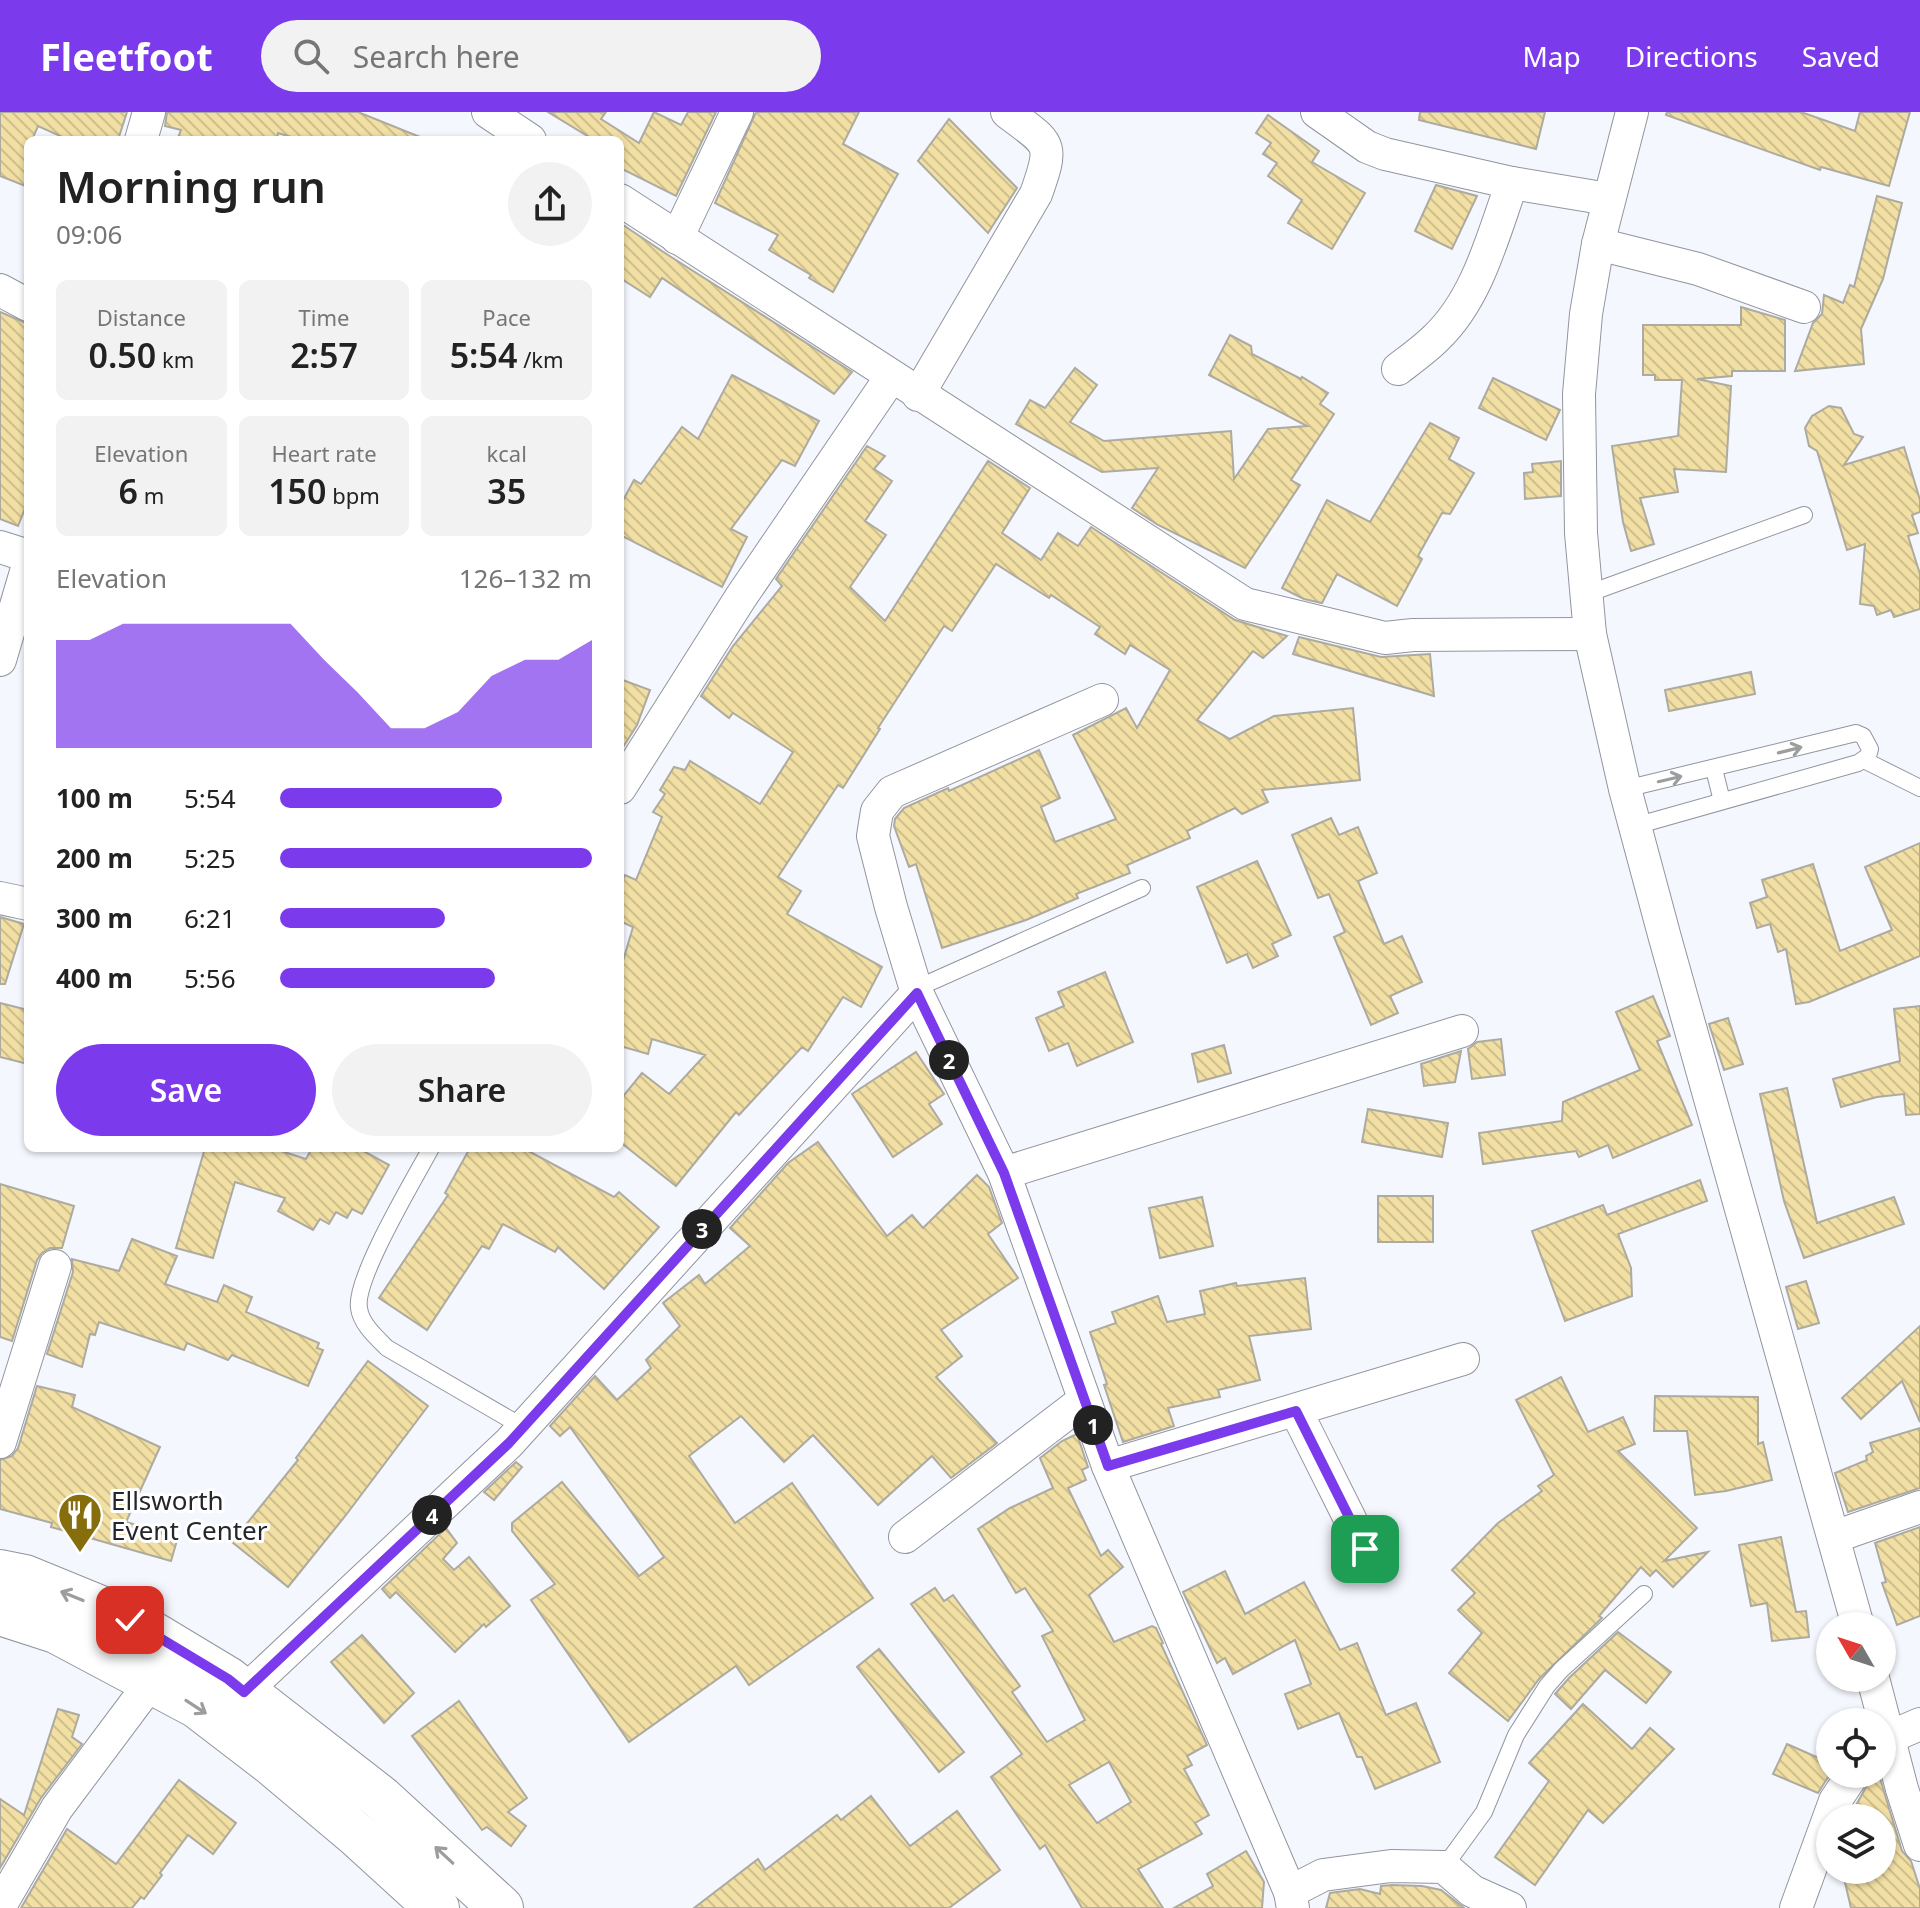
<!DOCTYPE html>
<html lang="en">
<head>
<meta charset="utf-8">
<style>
	:root { --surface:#fff; --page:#f2f2f2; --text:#222; --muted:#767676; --accent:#7c3aed }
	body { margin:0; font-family:"Noto Sans",sans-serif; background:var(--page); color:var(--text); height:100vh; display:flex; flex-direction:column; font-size:30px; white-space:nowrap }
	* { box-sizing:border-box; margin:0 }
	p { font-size:26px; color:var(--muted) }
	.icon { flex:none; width:44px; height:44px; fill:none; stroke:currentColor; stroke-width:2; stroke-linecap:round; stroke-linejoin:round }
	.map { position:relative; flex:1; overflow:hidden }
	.panel { position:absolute; left:24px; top:24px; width:600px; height:1016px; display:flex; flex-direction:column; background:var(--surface); border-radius:12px; box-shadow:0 2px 6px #0004 }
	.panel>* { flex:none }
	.needle { width:52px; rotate:309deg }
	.tools { position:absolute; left:1816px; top:1500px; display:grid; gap:16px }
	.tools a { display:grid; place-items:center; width:80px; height:80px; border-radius:50%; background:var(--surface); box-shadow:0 2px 6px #0004; font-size:40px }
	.pin { position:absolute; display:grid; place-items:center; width:68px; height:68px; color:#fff; margin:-34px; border-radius:16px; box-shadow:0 4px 12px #0006 }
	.km { position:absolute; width:40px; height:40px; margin:-20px; border-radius:50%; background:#222; color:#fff; font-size:22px; line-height:40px; text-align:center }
	.round { display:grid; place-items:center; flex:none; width:84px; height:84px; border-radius:42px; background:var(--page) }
	.headline { display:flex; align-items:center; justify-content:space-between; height:136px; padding:0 32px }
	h1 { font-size:44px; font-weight:600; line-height:60px }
	.metrics { display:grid; grid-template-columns:repeat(3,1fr); gap:12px; height:136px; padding:8px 32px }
	.metrics div { display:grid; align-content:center; border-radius:12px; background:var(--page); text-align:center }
	.metrics b { font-size:34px; font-weight:600 }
	.metrics small { font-size:22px; font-weight:400 }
	.metrics p { font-size:22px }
	.chart { height:224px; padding:16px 32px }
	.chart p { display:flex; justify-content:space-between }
	.chart svg { width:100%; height:144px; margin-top:8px; fill:var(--accent); opacity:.7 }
	.primary-button { display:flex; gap:16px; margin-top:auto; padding:16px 32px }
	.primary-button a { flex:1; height:92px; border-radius:48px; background:var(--accent); color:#fff; font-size:32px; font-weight:600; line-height:92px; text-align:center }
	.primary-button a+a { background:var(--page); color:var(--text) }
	ul { padding:0 32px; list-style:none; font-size:26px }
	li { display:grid; grid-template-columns:128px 96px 1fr; align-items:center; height:60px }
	li i { height:20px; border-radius:10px; background:var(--accent) }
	header { display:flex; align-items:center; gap:48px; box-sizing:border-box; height:112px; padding:0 40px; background:var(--accent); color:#fff }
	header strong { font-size:38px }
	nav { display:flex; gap:44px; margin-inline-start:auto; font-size:28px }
	.search { width:560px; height:72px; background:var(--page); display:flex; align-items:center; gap:20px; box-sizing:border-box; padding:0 28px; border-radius:44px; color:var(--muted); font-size:30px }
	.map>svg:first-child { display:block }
	.building { fill:url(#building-back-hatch); stroke:#adaaa0; stroke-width:2; fill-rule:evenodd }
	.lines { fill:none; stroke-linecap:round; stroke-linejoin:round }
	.lane-casing { stroke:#91959e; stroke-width:18 }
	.street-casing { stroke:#91959e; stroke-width:34 }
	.secondary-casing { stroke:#91959e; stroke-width:46 }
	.lane { stroke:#fff; stroke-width:16 }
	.street { stroke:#fff; stroke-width:32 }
	.secondary { stroke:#fff; stroke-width:44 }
	.oneway { stroke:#9c9d9f }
	.route-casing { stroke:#fff; stroke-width:16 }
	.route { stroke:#7c3aed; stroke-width:10 }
	.labels { text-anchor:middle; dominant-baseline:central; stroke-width:6; stroke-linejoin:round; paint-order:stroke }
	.poi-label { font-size:26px; fill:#24262a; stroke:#fff; text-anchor:start }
</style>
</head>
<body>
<header>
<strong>Fleetfoot</strong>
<div class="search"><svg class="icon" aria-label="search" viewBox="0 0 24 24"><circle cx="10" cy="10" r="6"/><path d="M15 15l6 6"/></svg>Search here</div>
<nav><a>Map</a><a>Directions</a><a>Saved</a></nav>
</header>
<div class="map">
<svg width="1920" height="1796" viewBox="0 0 1920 1796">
	<defs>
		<pattern id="building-back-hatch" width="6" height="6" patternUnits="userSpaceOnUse" patternTransform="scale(2)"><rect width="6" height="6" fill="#f1dfa4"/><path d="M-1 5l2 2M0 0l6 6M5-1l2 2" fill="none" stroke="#cebf8d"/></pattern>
	</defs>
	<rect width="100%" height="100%" fill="#f5f7fe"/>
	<g class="building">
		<path d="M0 0H127L118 28H69L38 14 32 28H28V75L0 64Z"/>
		<path d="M167 0H358L425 27 301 28 278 21 277 28H177L181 18 165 14Z"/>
		<path d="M548 0H606L601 7 639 31 654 0 681 13 688 0H716L676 84 620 56V28H594Z"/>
		<path d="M756 0H859L843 32 898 62 833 180 809 166 811 163 769 138 778 123 715 91Z"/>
		<path d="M1420 0H1545L1536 37 1419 8Z"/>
		<path d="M1667 0H1801L1855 19 1860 0H1910L1889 74 1821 55 1820 58 1666 3Z"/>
		<path d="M1268 3 1319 39 1312 50 1365 81 1332 137 1288 111 1302 88 1268 64 1277 51 1263 42 1271 31 1256 21Z"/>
		<path d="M949 7 1017 76 988 121 918 49Z"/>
		<path d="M1436 73 1477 84 1452 137 1415 119Z"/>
		<path d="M1877 84 1902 91 1883 167 1861 217 1864 252 1795 259 1813 211 1822 202 1824 183 1843 191 1850 173 1854 175Z"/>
		<path d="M620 111 668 143 852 260 834 282 662 166 650 185 620 166Z"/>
		<path d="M1741 195 1785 208V259H1732V264L1697 267 1731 274 1726 360 1674 357 1678 380 1640 386 1654 432 1631 439 1623 410 1612 334 1678 324 1682 268H1655V263H1643V213H1741Z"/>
		<path d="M0 200 28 212V389L18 414 0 407Z"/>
		<path d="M1230 223 1251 234 1252 242 1301 267 1302 265 1328 281 1320 292 1334 302 1291 368 1300 373 1245 456 1158 413 1132 396 1158 356 1102 360 1016 312 1030 288 1045 296 1075 256 1097 273 1070 310 1104 329 1231 319 1234 367 1268 317 1307 314 1209 263Z"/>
		<path d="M732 263 819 309 795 354 782 348 731 417 747 425 722 475 620 423V394L634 368 641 372 682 315 698 327Z"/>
		<path d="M1493 266 1560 298 1546 328 1479 296Z"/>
		<path d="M1829 294 1841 296 1854 322 1863 325 1844 353 1904 335 1920 388V400L1912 403 1918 421 1908 424 1920 462V497L1894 505 1891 498 1877 503 1874 494 1860 492 1865 432 1847 438 1817 339 1809 334 1805 316 1812 304Z"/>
		<path d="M1430 311 1459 326 1449 347 1474 361 1450 402 1442 401 1418 444 1422 447 1397 494 1337 462 1322 491 1304 487 1282 476 1327 388 1370 410Z"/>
		<path d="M867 334 885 344 874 357 892 369 865 409 886 423 850 475 885 509 988 349 1030 376 1002 421 1041 448 1058 421 1078 434 1091 415 1235 508 1287 524 1263 546 1253 539 1197 608 1230 627 1274 604 1353 596 1360 668 1262 678 1268 690 1242 702 1235 696 1187 719 1190 726 1127 753 1130 761 1076 782 1078 786 1026 808 942 836 916 752 909 755 894 714 895 707 904 696 948 676 949 679 1039 638 1060 686 1041 695 1055 730 1116 707 1073 623 1126 596 1137 616 1170 558 1130 533 1125 542 1095 522 1100 515 1051 483 1049 486 996 452 952 519 944 514 878 616 880 617 843 676 838 673 778 765 801 779 787 802 882 855 861 895 843 885 808 939 802 935 739 1003 736 1000 676 1074 620 1030V988L642 961 669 982 705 943 652 927 648 942 620 934V859L633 815 620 809V774L625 763 636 768 662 705 653 700 665 682 660 678 674 655 685 658 690 649 760 692 793 640 733 601 729 606 701 584 733 534 782 474 776 467Z"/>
		<path d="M1561 349V384L1525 387 1524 361 1533 360 1532 352Z"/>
		<path d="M1299 525 1381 545 1430 542 1434 584 1293 542Z"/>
		<path d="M1751 560 1755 582 1669 599 1665 578Z"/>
		<path d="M620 567 650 578 637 613 620 640Z"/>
		<path d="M1331 706 1339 723 1358 715 1377 761 1358 769 1384 832 1402 824 1422 870 1390 884 1398 901 1371 913 1334 825 1345 820 1329 782 1318 786 1292 723Z"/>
		<path d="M1920 731V844L1809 890 1796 892 1786 837 1778 840 1770 812 1757 816 1750 791 1767 785 1762 768 1813 752 1840 839 1892 818 1865 755Z"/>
		<path d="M1257 749 1291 823 1272 832 1278 844 1253 856 1247 842 1227 851 1197 775Z"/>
		<path d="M0 805 24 812 5 872H0Z"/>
		<path d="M1105 860 1133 930 1077 954 1068 931 1049 939 1036 906 1064 894 1058 880Z"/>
		<path d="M1653 884 1670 924 1657 929 1692 1013 1613 1046 1608 1033 1579 1045 1576 1039 1483 1052 1479 1021 1562 1009 1563 990 1640 958 1616 900Z"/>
		<path d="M0 891 28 898V952L0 945Z"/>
		<path d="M1920 894V1002L1906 1003 1904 982 1877 985 1841 995 1833 967 1900 949 1894 897Z"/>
		<path d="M1728 906 1743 952 1724 958 1709 912Z"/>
		<path d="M1501 927 1505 963 1472 967 1468 937 1477 930Z"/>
		<path d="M1224 933 1231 961 1198 970 1192 942Z"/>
		<path d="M1461 939 1455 970 1424 974 1421 952Z"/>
		<path d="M916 940 944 982 929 992 942 1012 893 1045 852 982Z"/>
		<path d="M1787 976 1817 1111 1894 1085 1904 1112 1804 1146 1784 1089 1760 982Z"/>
		<path d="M1368 997 1448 1011 1442 1045 1362 1030Z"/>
		<path d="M818 1030 887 1124 912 1103 923 1116 977 1063 989 1075 1002 1111 988 1122 1018 1166 941 1218 962 1244 936 1265 997 1331 951 1366 932 1344 878 1393 813 1323 784 1350 741 1304 689 1344 735 1411 792 1371 873 1486 749 1573 736 1554 629 1630 531 1488 555 1472 512 1419V1411L562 1370 639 1464 664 1445 570 1315 560 1324 550 1314 595 1264 617 1288 651 1256 646 1248 680 1214 663 1191 699 1163 705 1172 750 1134 730 1116 788 1051Z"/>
		<path d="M205 1036H272L306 1047 312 1036H358L389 1053 362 1102 352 1097 347 1106 336 1100 329 1112 320 1107 313 1118 278 1099 285 1086 235 1070 213 1146 176 1136Z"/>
		<path d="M470 1036H523L614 1085 619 1080 659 1115 604 1177 558 1135 555 1140 503 1112 489 1137 482 1134 427 1218 379 1186 448 1083 445 1081Z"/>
		<path d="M1700 1068 1707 1089 1618 1122 1631 1156 1632 1184 1565 1209 1532 1119 1603 1093 1607 1103Z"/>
		<path d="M0 1072 74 1094 62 1136H50L42 1141 37 1148 12 1229 0 1225Z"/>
		<rect x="1378" y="1084" width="55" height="46"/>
		<path d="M1202 1085 1213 1134 1160 1146 1149 1096Z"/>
		<path d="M132 1127 177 1144 165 1172 217 1190 224 1173 252 1185 246 1200 319 1231 317 1236 323 1238 308 1274 232 1243 228 1248 187 1231 184 1238 99 1210 95 1223 90 1222 82 1255 47 1242 73 1160 72 1147 119 1159Z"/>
		<path d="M1305 1166 1311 1217 1249 1224 1260 1268 1218 1278 1220 1285 1168 1296 1174 1314 1123 1330 1104 1273 1107 1272 1090 1220 1116 1211 1112 1200 1158 1184 1167 1210 1205 1202 1200 1179 1236 1171 1237 1174Z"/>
		<path d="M1806 1169 1819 1211 1798 1217 1786 1175Z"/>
		<path d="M1920 1214V1310L1902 1269 1861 1307 1842 1286Z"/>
		<path d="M368 1249 428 1294 346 1403 288 1475 232 1430 298 1348 296 1346Z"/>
		<path d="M1561 1265 1588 1320 1623 1305 1635 1332 1618 1339 1697 1416 1664 1449 1708 1440 1673 1475 1656 1458 1650 1464 1641 1455 1599 1504 1602 1506 1539 1567 1508 1609 1449 1561 1482 1521 1458 1498 1475 1481 1452 1458 1498 1411 1542 1379 1538 1374 1554 1363 1516 1288Z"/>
		<path d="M37 1274 75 1283 72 1295 160 1335 126 1410 178 1425 171 1449 51 1415 52 1411 0 1397V1348L12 1344 18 1336Z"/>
		<path d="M1655 1284 1758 1285V1332L1763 1330 1772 1368 1726 1379 1695 1383 1687 1319H1654Z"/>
		<path d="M1920 1316V1376L1848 1400 1835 1361 1867 1348 1866 1344 1873 1340 1870 1331Z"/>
		<path d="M1077 1322 1088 1355 1082 1358 1086 1368 1068 1376 1101 1444 1108 1438 1123 1455 1089 1483 1114 1530 1152 1514 1156 1516 1163 1531 1161 1532 1207 1633 1187 1644 1192 1653 1184 1657 1209 1703 1195 1711 1202 1722 1138 1757 1163 1796H1082L1045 1733 1040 1737 991 1665 1022 1642 911 1492 935 1476 944 1489 953 1483 1020 1574 1012 1580 1047 1630 1085 1608 1042 1524 1053 1519 1025 1476 1016 1481 978 1417 1010 1396 1053 1376 1040 1346 1062 1329ZM1109 1650 1131 1690 1097 1711 1069 1673Z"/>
		<path d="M516 1350 522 1355 494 1388 484 1380Z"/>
		<path d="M1920 1415V1504L1897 1513 1882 1471 1886 1470 1875 1431Z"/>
		<path d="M446 1416 457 1431 443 1447 454 1458 469 1445 510 1494 486 1515 484 1512 455 1540 396 1480 390 1486 382 1477Z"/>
		<path d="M1781 1425 1796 1500 1806 1499 1809 1525 1772 1529 1767 1491 1751 1494 1739 1433Z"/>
		<path d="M1225 1459 1245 1502 1304 1470 1340 1538 1357 1531 1386 1603 1416 1591 1440 1650 1375 1677 1362 1645H1357L1339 1601 1298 1617 1285 1582 1311 1572 1295 1528 1233 1562 1225 1546 1217 1551 1183 1480Z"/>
		<path d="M1618 1520 1671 1560 1646 1591 1605 1558 1571 1597 1555 1582 1569 1566Z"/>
		<path d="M362 1523 414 1581 384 1611 331 1550Z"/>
		<path d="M879 1537 964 1640 939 1660 857 1555Z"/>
		<path d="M459 1589 527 1686 508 1700 526 1714 511 1734 487 1715 482 1718 412 1624Z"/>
		<path d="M1583 1592 1632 1637 1650 1616 1674 1637 1603 1711 1588 1698 1535 1773 1495 1745 1549 1669 1529 1651Z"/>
		<path d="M58 1597 79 1603 72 1625 82 1632 41 1686 0 1756V1687L24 1703Z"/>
		<path d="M1787 1632 1830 1651V1662L1818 1681 1773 1662Z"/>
		<path d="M1879 1663 1902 1739 1911 1749 1920 1777V1796H1851L1843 1762 1859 1758H1882V1706H1849L1871 1666Z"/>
		<path d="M179 1668 236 1711 213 1742 188 1723 160 1761 162 1763 144 1787 141 1785 132 1796H21L67 1717 116 1752Z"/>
		<path d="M871 1684 910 1734 957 1699 1000 1758 949 1796H694L758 1747 765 1758 837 1703 841 1708Z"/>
		<path d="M1246 1739 1264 1770 1262 1796H1174L1213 1774 1207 1762Z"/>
		<path d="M1392 1773 1422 1774 1441 1778 1464 1796H1326L1330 1781 1360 1777 1380 1782 1381 1774Z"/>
	</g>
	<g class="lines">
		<g class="lane-casing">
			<g id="lane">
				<path d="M1587 482 1804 403"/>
				<path d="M1864 648 1920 676"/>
				<path d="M1714 657 1722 689"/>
				<path d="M1625 677 1856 621 1863 624 1870 637 1868 644 1858 651 1635 714"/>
				<path d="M915 877 1142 776"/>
				<path d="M431 1036C415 1066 354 1167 359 1196 361 1212 376 1225 387 1236L523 1315"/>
				<path d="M1444 1755 1484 1700 1516 1623 1547 1574 1561 1558 1644 1482"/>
			</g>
		</g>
		<g class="street-casing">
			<g id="street">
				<path d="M488 0 530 28"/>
				<path d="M1317 0 1367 35 1385 42 1512 71 1608 87"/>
				<path d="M1632 0 1598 132 1586 202 1579 282 1581 421 1590 522 1625 677 1665 826 1858 1514"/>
				<path d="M141 28 149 0"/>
				<path d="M620 88 1245 492 1385 526 1413 523 1590 522"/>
				<path d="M677 126 737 0"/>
				<path d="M1598 132 1698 157 1804 195"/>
				<path d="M0 178 28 193"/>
				<path d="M1398 257C1411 247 1425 237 1436 226 1478 186 1493 123 1512 71"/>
				<path d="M918 283 1036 82C1055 29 1050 33 1007 0"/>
				<path d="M0 435 28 444"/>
				<path d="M0 548 28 453"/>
				<path d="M1102 588 892 680 877 699 873 724 891 795 917 881 1004 1061 1108 1354 1290 1780 1293 1796"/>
				<path d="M620 676 741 485 891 265"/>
				<path d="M0 786 28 792"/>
				<path d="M1004 1061 1462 919"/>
				<path d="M1296 1299 1365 1437"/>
				<path d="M0 1330 55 1154"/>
				<path d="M1108 1354 1463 1247"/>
				<path d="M905 1425 1083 1289"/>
				<path d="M1834 1425 1920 1395"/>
				<path d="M1873 1566 1902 1677 1920 1733"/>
				<path d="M244 1580 509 1331 917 881"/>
				<path d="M1882 1633 1890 1625 1920 1612"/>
				<path d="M1290 1780 1323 1763 1391 1754 1444 1755 1472 1779 1510 1796"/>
				<path d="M0 1794 57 1696 152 1569"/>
				<path d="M1796 1796 1835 1689 1853 1662"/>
			</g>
		</g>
		<g class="secondary-casing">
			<g id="secondary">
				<path d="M0 1460 25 1465 130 1508 228 1567 381 1686 501 1796"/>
				<path d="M0 1501 56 1519 197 1594 270 1650 358 1724 437 1796"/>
			</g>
		</g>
		<use href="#lane" class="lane"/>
		<use href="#street" class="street"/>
		<use href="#secondary" class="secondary"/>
	</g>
	<defs><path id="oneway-shaft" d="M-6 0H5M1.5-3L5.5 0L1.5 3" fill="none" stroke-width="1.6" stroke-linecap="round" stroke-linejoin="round" transform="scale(2)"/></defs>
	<g class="oneway">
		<use href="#oneway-shaft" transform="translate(1790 638) rotate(-14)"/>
		<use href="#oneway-shaft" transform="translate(1670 667) rotate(-13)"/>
		<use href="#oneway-shaft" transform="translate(72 1484) rotate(-158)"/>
		<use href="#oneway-shaft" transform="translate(196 1595) rotate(33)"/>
		<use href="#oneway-shaft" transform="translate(444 1743) rotate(-137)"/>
	</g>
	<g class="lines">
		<g class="route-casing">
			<path id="route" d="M130 1508 228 1567 244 1580 509 1331 917 881 1004 1061 1108 1354 1296 1299 1365 1437"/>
		</g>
		<use href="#route" class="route"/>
	</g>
	<defs>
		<g id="restaurant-pin" transform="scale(2.3)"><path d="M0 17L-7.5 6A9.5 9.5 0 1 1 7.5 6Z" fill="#866e0d" stroke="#fff"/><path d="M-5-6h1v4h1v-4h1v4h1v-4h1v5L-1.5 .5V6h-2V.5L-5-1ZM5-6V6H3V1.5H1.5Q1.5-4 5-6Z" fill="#fff"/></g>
	</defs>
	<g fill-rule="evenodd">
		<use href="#restaurant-pin" x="80" y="1403"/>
	</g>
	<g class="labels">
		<g class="poi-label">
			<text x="111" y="1388">Ellsworth<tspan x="111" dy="30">Event Center</tspan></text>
		</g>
	</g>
</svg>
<div class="tools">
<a><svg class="needle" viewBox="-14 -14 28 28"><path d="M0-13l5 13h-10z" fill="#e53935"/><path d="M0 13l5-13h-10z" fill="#767676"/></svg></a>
<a><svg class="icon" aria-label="locate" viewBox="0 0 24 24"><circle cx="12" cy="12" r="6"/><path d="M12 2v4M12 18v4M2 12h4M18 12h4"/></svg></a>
<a><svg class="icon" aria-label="layers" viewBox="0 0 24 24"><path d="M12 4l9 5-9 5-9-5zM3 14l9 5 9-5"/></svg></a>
</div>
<div class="pin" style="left:1365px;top:1437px;background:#1e9e55"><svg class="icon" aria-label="arrive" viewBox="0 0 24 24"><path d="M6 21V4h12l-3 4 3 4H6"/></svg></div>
<div class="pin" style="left:130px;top:1508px;background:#d93025"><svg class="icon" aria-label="check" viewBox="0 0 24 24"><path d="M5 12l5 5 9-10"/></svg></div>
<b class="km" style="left:1093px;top:1313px">1</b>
<b class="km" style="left:949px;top:948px">2</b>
<b class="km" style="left:702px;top:1117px">3</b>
<b class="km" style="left:432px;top:1403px">4</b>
<section class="panel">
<div class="headline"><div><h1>Morning run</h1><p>09:06</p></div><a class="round"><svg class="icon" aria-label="share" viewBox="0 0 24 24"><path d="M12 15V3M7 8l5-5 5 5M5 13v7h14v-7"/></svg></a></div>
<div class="metrics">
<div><p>Distance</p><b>0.50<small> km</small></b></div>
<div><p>Time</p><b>2:57</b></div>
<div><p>Pace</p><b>5:54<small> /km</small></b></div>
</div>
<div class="metrics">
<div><p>Elevation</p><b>6<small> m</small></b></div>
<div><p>Heart rate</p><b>150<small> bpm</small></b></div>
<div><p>kcal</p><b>35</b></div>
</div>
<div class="chart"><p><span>Elevation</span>126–132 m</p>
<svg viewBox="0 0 160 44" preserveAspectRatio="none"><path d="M0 44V11L10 11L20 6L30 6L40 6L50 6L60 6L70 6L80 17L90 27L100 38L110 38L120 33L130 22L140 17L150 17L160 11V44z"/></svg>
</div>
<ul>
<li><b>100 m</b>5:54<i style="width:71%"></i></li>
<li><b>200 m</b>5:25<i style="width:100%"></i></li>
<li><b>300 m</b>6:21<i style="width:53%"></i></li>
<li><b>400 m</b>5:56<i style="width:69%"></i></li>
</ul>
<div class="primary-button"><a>Save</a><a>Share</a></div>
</section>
</div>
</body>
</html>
